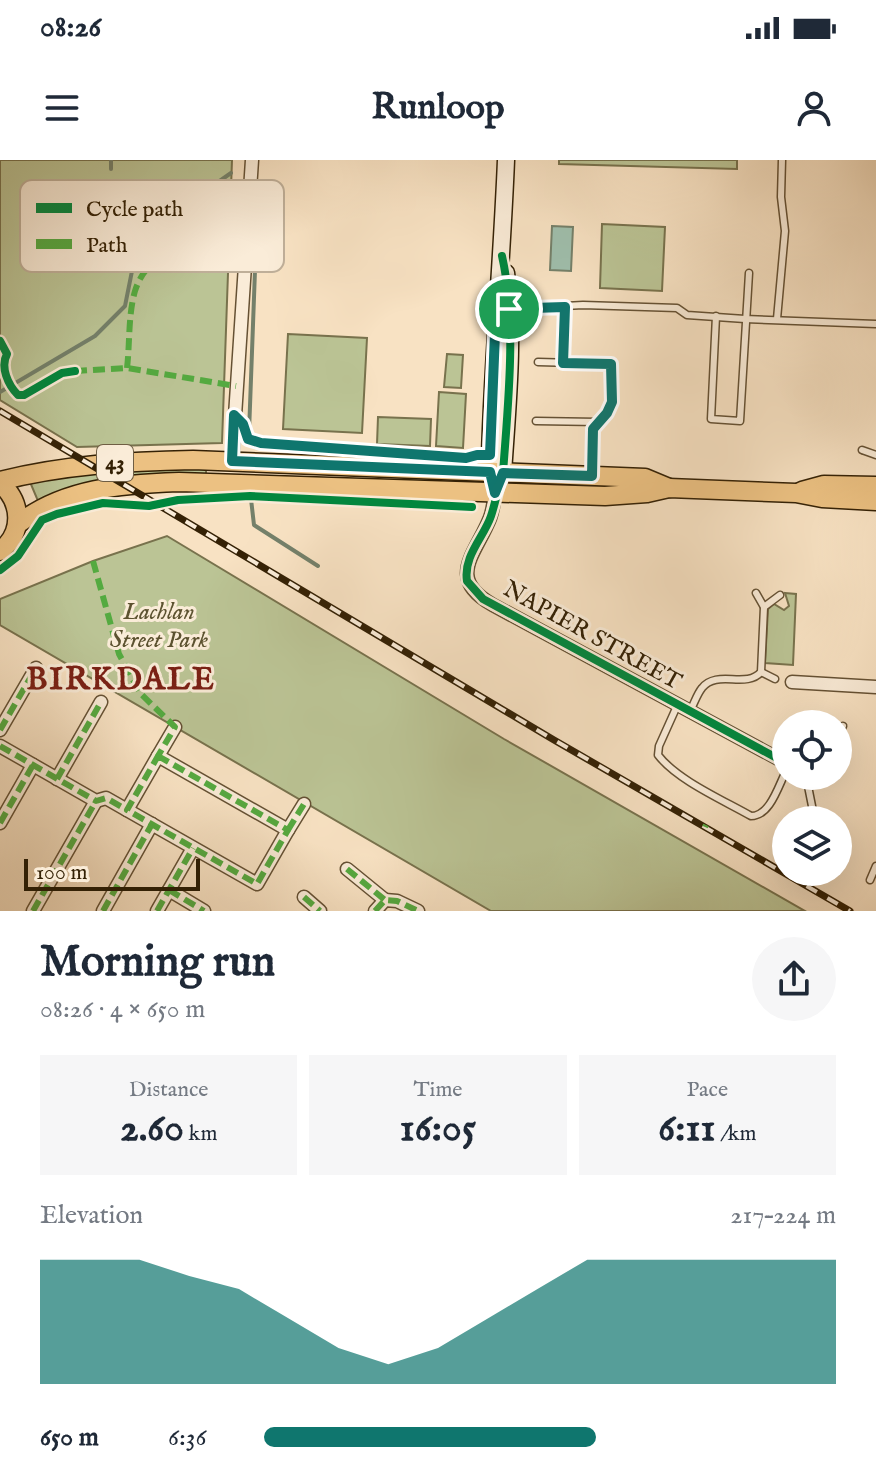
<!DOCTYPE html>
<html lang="en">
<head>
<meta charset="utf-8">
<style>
	:root { --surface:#fff; --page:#f6f6f7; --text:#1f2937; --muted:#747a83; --accent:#0f766e }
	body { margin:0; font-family:"IM FELL English",serif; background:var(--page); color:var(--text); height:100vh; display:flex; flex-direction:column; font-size:30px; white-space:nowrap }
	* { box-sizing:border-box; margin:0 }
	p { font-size:26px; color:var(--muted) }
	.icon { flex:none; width:44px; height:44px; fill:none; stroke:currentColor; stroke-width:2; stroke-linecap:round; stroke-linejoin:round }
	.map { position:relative; height:751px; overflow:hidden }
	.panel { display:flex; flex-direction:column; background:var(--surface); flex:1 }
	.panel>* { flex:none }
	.fabs { position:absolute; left:772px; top:550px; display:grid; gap:16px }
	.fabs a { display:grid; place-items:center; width:80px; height:80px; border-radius:50%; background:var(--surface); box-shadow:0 8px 32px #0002; font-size:40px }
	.scale { position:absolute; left:24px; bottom:20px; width:176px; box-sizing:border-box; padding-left:8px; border:4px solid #342105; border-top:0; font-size:22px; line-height:28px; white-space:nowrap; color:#342105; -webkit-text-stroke:6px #faecd8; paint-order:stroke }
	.pin { position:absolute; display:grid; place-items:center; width:68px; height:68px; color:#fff; margin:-34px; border:4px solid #fff; border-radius:50%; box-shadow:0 2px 8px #0007 }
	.round { display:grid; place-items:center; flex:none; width:84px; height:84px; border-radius:42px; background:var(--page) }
	.head { display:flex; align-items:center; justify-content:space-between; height:136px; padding:0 40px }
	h1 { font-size:44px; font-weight:800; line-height:60px }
	.figures { display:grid; grid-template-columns:repeat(3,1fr); gap:12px; height:136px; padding:8px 40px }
	.figures div { display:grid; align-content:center; border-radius:0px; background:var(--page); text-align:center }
	.figures b { font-size:40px; font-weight:800 }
	.figures small { font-size:22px; font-weight:400 }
	.figures p { font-size:22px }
	.chart { height:224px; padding:16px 40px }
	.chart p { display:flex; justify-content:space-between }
	.chart svg { width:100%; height:144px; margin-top:8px; fill:var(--accent); opacity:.7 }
	ul { padding:0 40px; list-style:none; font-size:26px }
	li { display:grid; grid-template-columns:128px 96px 1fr; align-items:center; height:60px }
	li i { height:20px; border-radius:10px; background:var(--accent) }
	.status { display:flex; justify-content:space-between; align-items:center; height:56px; padding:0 40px; background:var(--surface); direction:ltr }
	.status svg { height:22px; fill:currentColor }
	header { display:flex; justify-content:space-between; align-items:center; height:104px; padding:0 40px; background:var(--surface); font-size:36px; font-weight:800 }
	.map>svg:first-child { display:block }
	.green { fill:#bbc495; stroke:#78724d; stroke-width:2 }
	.water { fill:#9fbfad; stroke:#74806a; stroke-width:2 }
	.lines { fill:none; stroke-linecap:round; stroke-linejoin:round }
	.stream { stroke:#74806a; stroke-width:4 }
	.lane-casing { stroke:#655134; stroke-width:9 }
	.street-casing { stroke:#655134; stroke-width:15 }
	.secondary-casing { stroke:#342105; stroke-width:19 }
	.primary-casing { stroke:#342105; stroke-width:21 }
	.lane { stroke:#faecd8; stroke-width:6 }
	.street { stroke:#faecd8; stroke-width:12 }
	.secondary { stroke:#faecd8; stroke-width:16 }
	.primary { stroke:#ecc182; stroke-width:18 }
	.rail-casing { stroke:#342105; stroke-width:7 }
	.rail { stroke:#faecd8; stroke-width:4; stroke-dasharray:12; stroke-linecap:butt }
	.quiet { stroke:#54aa40; stroke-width:6; stroke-dasharray:12 6; stroke-linecap:butt }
	.cycleway-casing { stroke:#faecd8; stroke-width:13 }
	.cycleway { stroke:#00873e; stroke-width:8 }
	.route-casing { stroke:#fff; stroke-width:16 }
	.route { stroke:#0f766e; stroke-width:10 }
	.labels { text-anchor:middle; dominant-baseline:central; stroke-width:6; stroke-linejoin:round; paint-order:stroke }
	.shield { fill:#faecd8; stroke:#6f5e44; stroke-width:2 }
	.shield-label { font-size:22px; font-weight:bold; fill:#342105 }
	.park-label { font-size:24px; font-style:italic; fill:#5c5230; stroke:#faecd8 }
	.street-label { font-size:24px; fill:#342105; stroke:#faecd8 }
	.district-label { font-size:32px; font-weight:bold; letter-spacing:2px; fill:#7a1f14; stroke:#faecd8 }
	.key { fill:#faecd8; stroke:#bfaf99; stroke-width:2 }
	.key-label { font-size:22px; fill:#342105 }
</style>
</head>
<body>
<div class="status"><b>08:26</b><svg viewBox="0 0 49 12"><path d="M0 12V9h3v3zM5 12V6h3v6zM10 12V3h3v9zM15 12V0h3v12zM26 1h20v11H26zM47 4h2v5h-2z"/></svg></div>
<header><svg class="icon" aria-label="menu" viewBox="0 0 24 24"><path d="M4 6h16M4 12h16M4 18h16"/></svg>Runloop<svg class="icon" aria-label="person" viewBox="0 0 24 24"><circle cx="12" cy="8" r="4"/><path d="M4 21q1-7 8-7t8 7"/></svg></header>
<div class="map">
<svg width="876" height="751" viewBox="0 0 876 751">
	<rect width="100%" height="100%" fill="#f8e2c3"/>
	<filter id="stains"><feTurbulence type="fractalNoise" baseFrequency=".0025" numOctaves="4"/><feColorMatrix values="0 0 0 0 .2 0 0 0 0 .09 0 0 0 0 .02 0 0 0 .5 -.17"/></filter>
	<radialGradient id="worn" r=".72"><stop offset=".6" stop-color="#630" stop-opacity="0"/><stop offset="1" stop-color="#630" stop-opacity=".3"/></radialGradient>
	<g class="green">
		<path d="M0 0H232L222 283 77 287 0 240Z"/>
		<path d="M559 0H737V9L559 4Z"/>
		<path d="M602 64 665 67 662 131 600 128Z"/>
		<path d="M288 174 367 178 362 273 283 269Z"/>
		<path d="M447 194 463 195 461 228 444 227Z"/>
		<path d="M439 232 466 234 463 288 436 286Z"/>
		<path d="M378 257 431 259 430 286 377 284Z"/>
		<path d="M206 307V314L38 341 30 322 91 313Z"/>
		<path d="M167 376 504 579 805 751H491L0 465V439L93 401Z"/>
		<path d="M785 433 796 434 793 505 765 503 768 449 774 444 784 450 789 446Z"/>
	</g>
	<path class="water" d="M552 66 573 67 571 111 550 110Z"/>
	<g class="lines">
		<g class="stream">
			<path d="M111 9V0"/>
			<path d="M0 232 95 176 125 146 136 91 154 67 231 13"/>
			<path d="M249 273 257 56"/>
			<path d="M251 339 254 365 318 406"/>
		</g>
		<g class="lane-casing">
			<g id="lane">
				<path d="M510 149 583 145 677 148 687 155 745 159 876 164"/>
				<path d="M716 156 711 259 740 261 749 113"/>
				<path d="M777 159 785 71 781 37 782 0"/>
				<path d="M563 203 565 147"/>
				<path d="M536 261 598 262C616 246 612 226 611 204L538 202"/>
				<path d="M862 290 876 295"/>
				<path d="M592 313 593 269 598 262"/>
				<path d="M764 447 780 435"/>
				<path d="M761 512 775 519"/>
				<path d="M677 546 659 586 658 595C677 620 723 640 751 656 770 656 778 627 786 611"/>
				<path d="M690 551C694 544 697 534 702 528 717 509 746 529 761 512L764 447 756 433"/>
				<path d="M838 576 843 566"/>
				<path d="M806 616 813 651 809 660"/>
				<path d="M870 720 876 706"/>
			</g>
		</g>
		<g class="street-casing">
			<g id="street">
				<path d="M232 301 252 0"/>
				<path d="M495 333C494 341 493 350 490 358 476 394 445 418 493 445L786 603"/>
				<path d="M792 522 876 527"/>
				<path d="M0 570 36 508"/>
				<path d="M0 586 96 641 106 638 127 650"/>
				<path d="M158 596 288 670 257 724 127 650Z"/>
				<path d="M158 596 175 567"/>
				<path d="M57 619 101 542"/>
				<path d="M0 663 33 605"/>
				<path d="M288 670 304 644"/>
				<path d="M347 709 385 740"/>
				<path d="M169 730 204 751"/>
				<path d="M304 737 320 751"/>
				<path d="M33 751 96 641"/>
				<path d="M103 751 152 664"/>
				<path d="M157 751 193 688"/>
				<path d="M375 751 385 740 397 741 418 751"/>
			</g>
		</g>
		<g class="secondary-casing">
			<g id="secondary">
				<path d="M499 324 503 313C507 250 515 174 506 113"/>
				<path d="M495 333 490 312V295C493 197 502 99 506 0"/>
			</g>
		</g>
		<g class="primary-casing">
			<g id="primary">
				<path d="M0 321C62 305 129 301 193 300L645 318 669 328"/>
				<path d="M0 323C22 342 24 373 0 391"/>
				<path d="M802 331 824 325 876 326"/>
				<path d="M18 364C64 328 122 324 179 322L605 336 647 333 669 328 796 333 822 338 876 341"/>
			</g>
		</g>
		<use href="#lane" class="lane"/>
		<use href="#street" class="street"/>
		<use href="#secondary" class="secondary"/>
		<use href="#primary" class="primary"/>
		<g class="rail-casing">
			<path id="rail" d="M0 251 554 580 850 751"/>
		</g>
		<use href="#rail" class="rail"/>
		<g class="quiet">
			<path d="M127 208C130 183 128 155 135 131 147 93 185 82 221 76L229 54 250 45"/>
			<path d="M75 211 127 208 236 226"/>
			<path d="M93 401 119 494 140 533 175 567 158 596"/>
			<path d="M0 570 36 508"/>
			<path d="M0 586 96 641 106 638 127 650"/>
			<path d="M158 596 288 670 257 724 127 650Z"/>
			<path d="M57 619 101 542"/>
			<path d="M0 663 33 605"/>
			<path d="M705 667 706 665"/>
			<path d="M288 670 304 644"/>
			<path d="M347 709 385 740"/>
			<path d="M169 730 204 751"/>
			<path d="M304 737 320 751"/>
			<path d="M33 751 96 641"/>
			<path d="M103 751 152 664"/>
			<path d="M157 751 193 688"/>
			<path d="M375 751 385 740 397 741 418 751"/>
		</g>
		<g class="cycleway-casing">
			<g id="cycleway">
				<path d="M502 96C517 163 508 243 503 313 498 327 496 341 491 356 484 377 463 396 467 421L483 439 786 603"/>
				<path d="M0 181 7 194C0 207 8 225 18 235H24L62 213 75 211"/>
				<path d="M234 255 243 264 248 279 261 283 466 298 490 295"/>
				<path d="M0 410 18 396 42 360 57 354 103 343 149 346 178 340 250 336 472 347"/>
			</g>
		</g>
		<use href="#cycleway" class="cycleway"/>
	</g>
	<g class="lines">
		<g class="route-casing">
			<path id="route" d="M565 147 563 203 611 204 612 242 607 253 593 269 592 316 503 313 495 333 490 312 232 301 234 255 243 264 248 279 261 283 466 298 477 295H490L496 149Z"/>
		</g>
		<use href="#route" class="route"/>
	</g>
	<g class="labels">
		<rect class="shield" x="97" y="285" width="36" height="36" rx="6"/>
		<g class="shield-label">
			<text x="115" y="303">43</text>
		</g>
		<g class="park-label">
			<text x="159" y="452">Lachlan<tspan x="159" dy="28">Street Park</tspan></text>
		</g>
		<g class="street-label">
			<text transform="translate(592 476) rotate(29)">NAPIER STREET</text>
		</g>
		<g class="district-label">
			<text x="121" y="520">BIRKDALE</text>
		</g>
	</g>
	<rect x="20" y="20" width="264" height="92" rx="12" class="key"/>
	<rect x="36" y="43" width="36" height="10" fill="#00873e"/>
	<rect x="36" y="79" width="36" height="10" fill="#54aa40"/>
	<g class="key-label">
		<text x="86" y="56">Cycle path</text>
		<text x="86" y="92">Path</text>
	</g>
	<rect width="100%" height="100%" filter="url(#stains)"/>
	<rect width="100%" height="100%" fill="url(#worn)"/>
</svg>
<div class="fabs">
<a><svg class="icon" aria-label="locate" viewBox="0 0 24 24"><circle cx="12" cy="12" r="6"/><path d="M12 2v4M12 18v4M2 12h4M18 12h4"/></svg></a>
<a><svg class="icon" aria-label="layers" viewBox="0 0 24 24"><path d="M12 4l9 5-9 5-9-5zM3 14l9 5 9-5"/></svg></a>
</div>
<div class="scale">100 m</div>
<div class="pin" style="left:509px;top:149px;background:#1e9e55"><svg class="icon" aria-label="arrive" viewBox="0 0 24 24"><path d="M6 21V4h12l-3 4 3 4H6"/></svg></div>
</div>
<section class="panel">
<div class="head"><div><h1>Morning run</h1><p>08:26 · 4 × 650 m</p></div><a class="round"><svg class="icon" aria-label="share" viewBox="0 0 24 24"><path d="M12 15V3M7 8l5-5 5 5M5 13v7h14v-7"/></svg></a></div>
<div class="figures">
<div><p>Distance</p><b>2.60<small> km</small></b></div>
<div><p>Time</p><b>16:05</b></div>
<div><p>Pace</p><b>6:11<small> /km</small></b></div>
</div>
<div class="chart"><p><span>Elevation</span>217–224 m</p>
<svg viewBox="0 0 160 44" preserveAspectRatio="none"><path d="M0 44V6L10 6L20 6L30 11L40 15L50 24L60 33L70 38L80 33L90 24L100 15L110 6L120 6L130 6L140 6L150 6L160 6V44z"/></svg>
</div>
<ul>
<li><b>650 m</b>6:36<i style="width:58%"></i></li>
</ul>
</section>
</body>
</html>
